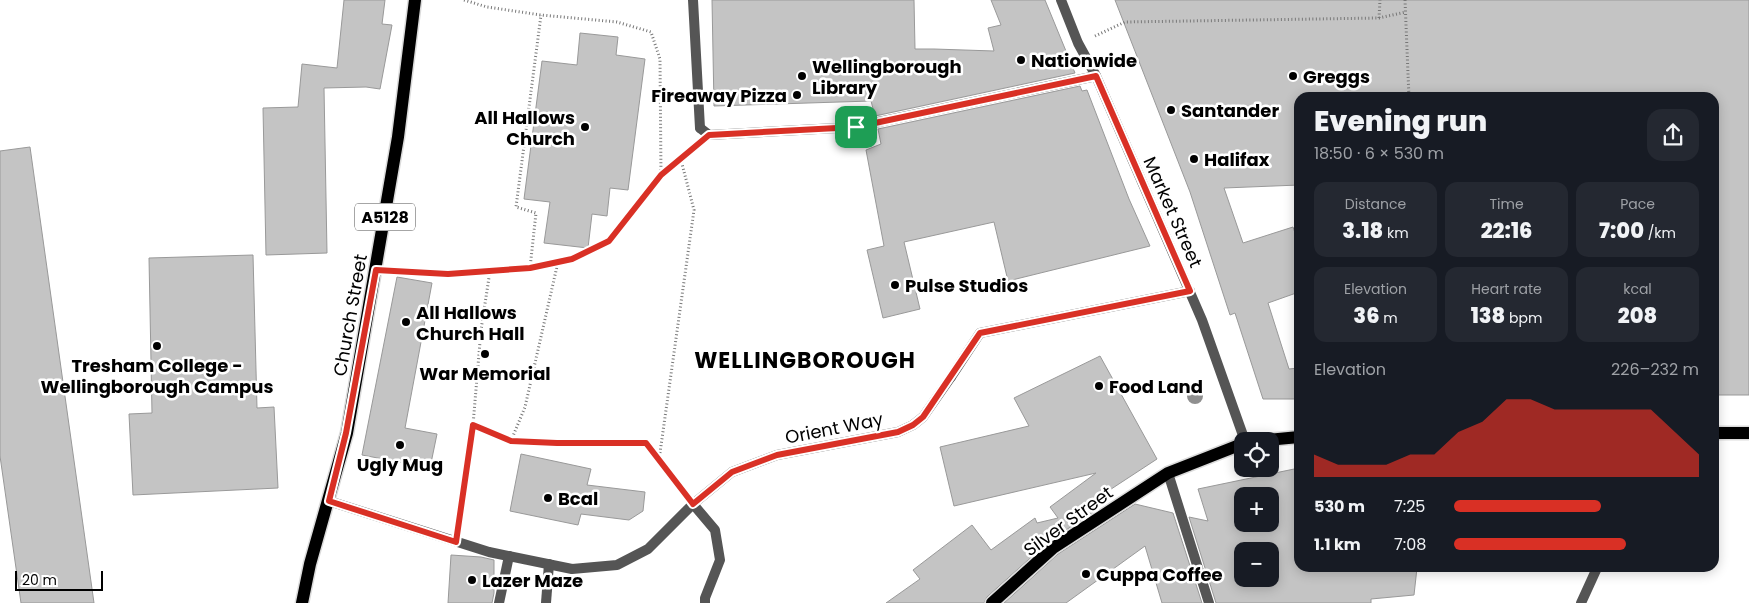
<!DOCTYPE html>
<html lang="en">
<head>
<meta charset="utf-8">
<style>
	:root { --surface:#171b24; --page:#242831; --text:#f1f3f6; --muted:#9ea1a6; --accent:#d93025 }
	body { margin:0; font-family:Poppins,sans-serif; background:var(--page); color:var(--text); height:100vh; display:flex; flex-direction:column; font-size:19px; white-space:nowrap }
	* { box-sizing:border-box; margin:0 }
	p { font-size:16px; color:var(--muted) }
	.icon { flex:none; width:28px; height:28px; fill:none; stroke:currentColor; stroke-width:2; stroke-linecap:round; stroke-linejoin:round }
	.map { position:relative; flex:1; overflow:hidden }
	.drawer { position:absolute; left:1294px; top:92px; width:425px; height:480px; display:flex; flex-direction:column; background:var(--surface); border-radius:15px; box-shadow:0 2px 12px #0003 }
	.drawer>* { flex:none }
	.buttons { position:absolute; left:1234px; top:432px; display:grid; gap:10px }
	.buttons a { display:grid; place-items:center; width:45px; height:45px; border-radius:10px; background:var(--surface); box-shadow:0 2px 12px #0003; font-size:25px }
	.scale { position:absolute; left:15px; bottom:12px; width:88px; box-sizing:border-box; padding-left:5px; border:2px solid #000; border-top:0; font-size:14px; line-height:18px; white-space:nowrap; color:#000; -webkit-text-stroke:4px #fff; paint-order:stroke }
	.pin { position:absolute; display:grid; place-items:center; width:42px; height:42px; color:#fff; margin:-21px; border-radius:10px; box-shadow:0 2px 8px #0006 }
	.round { display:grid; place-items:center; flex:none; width:52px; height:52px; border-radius:15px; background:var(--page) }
	.headline { display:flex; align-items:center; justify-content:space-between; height:85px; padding:0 20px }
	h1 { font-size:28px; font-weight:800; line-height:38px }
	.stats { display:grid; grid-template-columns:repeat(3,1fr); gap:8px; height:85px; padding:5px 20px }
	.stats div { display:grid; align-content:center; border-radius:12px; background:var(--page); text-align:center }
	.stats b { font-size:21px; font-weight:800 }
	.stats small { font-size:14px; font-weight:400 }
	.stats p { font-size:14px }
	.chart { height:140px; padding:10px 20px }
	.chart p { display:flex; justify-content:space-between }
	.chart svg { width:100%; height:90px; margin-top:5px; fill:var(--accent); opacity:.7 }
	ul { padding:0 20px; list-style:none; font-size:16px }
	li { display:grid; grid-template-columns:80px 60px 1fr; align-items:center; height:38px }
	li i { height:12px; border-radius:6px; background:var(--accent) }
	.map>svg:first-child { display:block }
	.building { fill:#c4c4c4; stroke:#999; fill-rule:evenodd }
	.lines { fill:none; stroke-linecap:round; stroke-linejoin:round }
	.primary-casing { stroke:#dbdbdb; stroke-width:15 }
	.path { stroke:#777; stroke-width:3; stroke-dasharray:1 2.5; stroke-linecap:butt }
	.service { stroke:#555; stroke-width:10 }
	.pedestrian { stroke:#555; stroke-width:10 }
	.minor { stroke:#555; stroke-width:10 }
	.primary { stroke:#000; stroke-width:12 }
	.tree { fill:#8f8f8f }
	.route-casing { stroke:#fff; stroke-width:10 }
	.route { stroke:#d93025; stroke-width:6 }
	.poi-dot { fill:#000; stroke:#fff; stroke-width:2 }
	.labels { text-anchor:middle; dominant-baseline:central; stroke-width:5; stroke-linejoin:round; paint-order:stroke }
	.shield { fill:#fff; stroke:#4c4c4c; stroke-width:1 }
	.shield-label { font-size:16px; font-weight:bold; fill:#000 }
	.poi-label { font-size:18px; font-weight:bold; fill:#000; stroke:#fff; text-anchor:start }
	.street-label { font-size:18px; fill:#000; stroke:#fff }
	.district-label { font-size:22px; font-weight:bold; letter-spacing:1px; fill:#000; stroke:#fff }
</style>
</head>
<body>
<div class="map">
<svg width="1749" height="603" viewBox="0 0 1749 603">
	<rect width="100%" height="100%" fill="#fff"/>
	<g class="building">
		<path d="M344 0H385L382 24 392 25 380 89 366 87 324 88 327 253 266 255 263 108 298 107 302 64 337 68Z"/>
		<path d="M712 0H914L915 49H934L994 51 988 28 1001 25 991 0H1045L1075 73 875 116 871 101 714 106Z"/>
		<path d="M1115 0H1749V395H1714V98H1299V185L1224 188 1243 243 1293 227 1299 245V292L1268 303 1289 369 1299 368V399H1263L1235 313 1230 315 1190 192Z"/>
		<path d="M580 33 618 37 616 55 645 59 628 190 610 188 607 216 592 214 588 248 544 243 550 202 524 199 542 61 577 65Z"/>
		<path d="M1080 86 1082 91 1087 90 1129 199 1150 246 1008 281 994 222 904 242 920 309 883 318 867 250 884 246 866 150 881 144 878 129Z"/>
		<path d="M30 147 94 603H21L0 456V151Z"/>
		<path d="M253 255 257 408 274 407 278 488 133 495 129 414 152 413 149 258Z"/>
		<path d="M397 277 432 283 405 428 437 434 430 468 362 455Z"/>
		<path d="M1100 356 1157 459 1070 516 1096 510 1048 542 987 597 984 603H886L920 579 913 570 972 525 991 550 1035 518 1037 523 1058 518 1050 507 1096 473 954 506 940 447 1029 426 1014 398Z"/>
		<path d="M521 454 591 469 587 485 645 492 643 511 629 520 581 514 578 525 510 511Z"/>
		<path d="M1299 468V568H1417L1414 595 1371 599V603H1216L1189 517 1208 521 1198 489ZM1242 496H1270V524H1242ZM1242 551H1270V579H1242Z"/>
		<path d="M1135 504 1173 513 1202 603H1162L1145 546 1066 603H1004L1058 554Z"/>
		<path d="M451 555 481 557 494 560V593L492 603H448Z"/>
	</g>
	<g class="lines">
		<g class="primary-casing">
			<g id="primary">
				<path d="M1714 433H1749"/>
				<path d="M1257 441 1299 437"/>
				<path d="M302 603 310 564 347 433 398 137 415 0"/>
				<path d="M992 603 1053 548 1168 473 1242 444"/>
			</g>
		</g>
		<g class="path">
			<path d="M464 0 487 7 541 15 617 22 651 32 660 59 661 175"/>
			<path d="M1405 0 1409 98"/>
			<path d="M1379 18 1380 0"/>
			<path d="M1095 36 1125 22 1379 18 1406 12"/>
			<path d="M530 268 536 213 516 207 541 15"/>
			<path d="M396 271 447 273 490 271 481 330 473 425 459 522"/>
			<path d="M490 271 530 268 572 259 609 241 661 175 695 148"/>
			<path d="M473 425 511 441 557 443H646L682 489"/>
			<path d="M511 441 525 407 558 262"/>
			<path d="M659 460 694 210 681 160"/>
		</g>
		<path class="service" d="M546 603 549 564"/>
		<g class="pedestrian">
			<path d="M1061 0 1078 43 1096 76 1202 320 1245 441"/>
			<path d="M700 128 709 135 855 127 1096 76"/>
			<path d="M951 377 980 333 1190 291"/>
			<path d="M1168 473 1209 603"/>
			<path d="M693 504 715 530 720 560 705 598V603"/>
			<path d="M499 603 509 556"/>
		</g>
		<g class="minor">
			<path d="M693 0 700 128"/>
			<path d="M329 501 489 552 572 569 617 565 648 549 693 504 732 472 777 455 898 432 913 425 923 417 951 377"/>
			<path d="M1581 603 1597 568"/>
		</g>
		<use href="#primary" class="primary"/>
	</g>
	<circle class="tree" cx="1195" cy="396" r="8"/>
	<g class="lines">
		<g class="route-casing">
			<path id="route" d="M1096 76 1190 291 980 333 923 417 913 425 898 432 777 455 732 472 693 504 646 443H557L511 441 473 425 456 542 329 501 346 433 376 270 448 274 530 268 572 259 609 241 661 175 709 135 856 127Z"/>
		</g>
		<use href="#route" class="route"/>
	</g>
	<g class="poi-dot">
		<circle cx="1021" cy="60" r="5"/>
		<circle cx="802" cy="76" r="5"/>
		<circle cx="1293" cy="76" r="5"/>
		<circle cx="797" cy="95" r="5"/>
		<circle cx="1171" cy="110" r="5"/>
		<circle cx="585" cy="127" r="5"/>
		<circle cx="1194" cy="159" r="5"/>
		<circle cx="895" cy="285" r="5"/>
		<circle cx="406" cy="322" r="5"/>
		<circle cx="157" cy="346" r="5"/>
		<circle cx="485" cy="354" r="5"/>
		<circle cx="1099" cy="386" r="5"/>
		<circle cx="400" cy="445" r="5"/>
		<circle cx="548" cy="498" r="5"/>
		<circle cx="1086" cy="574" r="5"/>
		<circle cx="472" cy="580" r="5"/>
	</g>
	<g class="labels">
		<rect class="shield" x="355" y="203.5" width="60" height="27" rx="4"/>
		<g class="shield-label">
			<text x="385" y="217">A5128</text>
		</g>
		<g class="poi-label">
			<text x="1031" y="60">Nationwide</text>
			<text x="812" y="66">Wellingborough<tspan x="812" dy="21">Library</tspan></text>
			<text x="1303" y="76">Greggs</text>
			<text x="787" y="95" text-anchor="end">Fireaway Pizza</text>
			<text x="1181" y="110">Santander</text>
			<text x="575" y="117" text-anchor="end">All Hallows<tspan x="575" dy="21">Church</tspan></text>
			<text x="1204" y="159">Halifax</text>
			<text x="905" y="285">Pulse Studios</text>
			<text x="416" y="312">All Hallows<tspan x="416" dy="21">Church Hall</tspan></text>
			<text x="157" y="365" text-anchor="middle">Tresham College -<tspan x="157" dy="21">Wellingborough Campus</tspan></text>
			<text x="485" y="373" text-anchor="middle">War Memorial</text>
			<text x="1109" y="386">Food Land</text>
			<text x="400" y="464" text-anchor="middle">Ugly Mug</text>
			<text x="558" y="498">Bcal</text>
			<text x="1096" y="574">Cuppa Coffee</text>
			<text x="482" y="580">Lazer Maze</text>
		</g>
		<g class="street-label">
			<text transform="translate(1173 212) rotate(66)">Market Street</text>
			<text transform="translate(350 315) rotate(-80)">Church Street</text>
			<text transform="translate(834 428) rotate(-11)">Orient Way</text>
			<text transform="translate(1068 521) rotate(-36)">Silver Street</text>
		</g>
		<g class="district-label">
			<text x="805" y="360">WELLINGBOROUGH</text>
		</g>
	</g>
</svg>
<div class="buttons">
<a><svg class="icon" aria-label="locate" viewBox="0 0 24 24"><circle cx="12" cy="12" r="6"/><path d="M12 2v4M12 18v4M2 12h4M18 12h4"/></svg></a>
<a>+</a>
<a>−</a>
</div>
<div class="scale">20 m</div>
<div class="pin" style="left:856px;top:127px;background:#1e9e55"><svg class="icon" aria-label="arrive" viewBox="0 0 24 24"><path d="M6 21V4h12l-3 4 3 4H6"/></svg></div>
<section class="drawer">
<div class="headline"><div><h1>Evening run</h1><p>18:50 · 6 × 530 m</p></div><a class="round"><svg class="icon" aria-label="share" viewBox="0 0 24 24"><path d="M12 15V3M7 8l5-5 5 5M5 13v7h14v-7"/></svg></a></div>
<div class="stats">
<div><p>Distance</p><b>3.18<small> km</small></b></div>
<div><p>Time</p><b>22:16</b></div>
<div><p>Pace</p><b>7:00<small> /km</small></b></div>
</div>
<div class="stats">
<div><p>Elevation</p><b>36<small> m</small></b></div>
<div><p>Heart rate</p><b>138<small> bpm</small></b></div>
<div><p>kcal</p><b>208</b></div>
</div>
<div class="chart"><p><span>Elevation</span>226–232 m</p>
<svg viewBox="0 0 160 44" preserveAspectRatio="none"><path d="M0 44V33L10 38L20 38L30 38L40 33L50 33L60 22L70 17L80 6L90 6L100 11L110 11L120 11L130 11L140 11L150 22L160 33V44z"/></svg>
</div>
<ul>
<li><b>530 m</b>7:25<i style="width:60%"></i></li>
<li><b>1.1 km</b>7:08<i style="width:70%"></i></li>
</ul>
</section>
</div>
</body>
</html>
